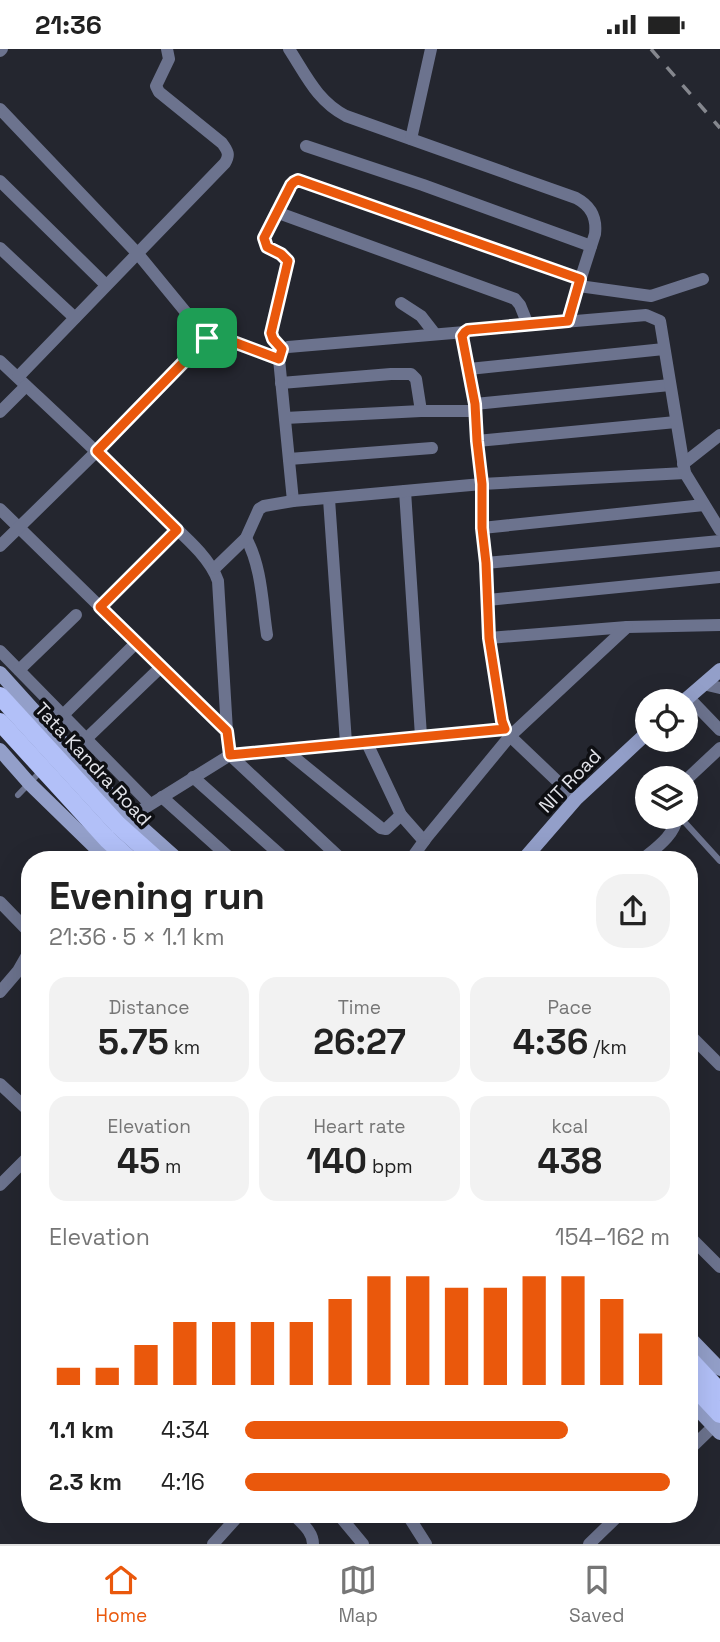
<!DOCTYPE html>
<html lang="en">
<head>
<meta charset="utf-8">
<style>
	:root { --surface:#fff; --page:#f2f2f2; --text:#222; --muted:#767676; --line:#e0e0e0; --accent:#ea580c }
	body { margin:0; font-family:"Space Grotesk",sans-serif; background:var(--page); color:var(--text); height:100vh; display:flex; flex-direction:column; font-size:26px; white-space:nowrap }
	* { box-sizing:border-box; margin:0 }
	p { font-size:23px; color:var(--muted) }
	.icon { flex:none; width:38px; height:38px; fill:none; stroke:currentColor; stroke-width:2; stroke-linecap:round; stroke-linejoin:round }
	.map { position:relative; flex:1; overflow:hidden }
	.side { position:absolute; left:21px; top:802px; width:677px; height:672px; display:flex; flex-direction:column; background:var(--surface); border-radius:28px; box-shadow:0 7px 28px #0002 }
	.side>* { flex:none }
	.tools { position:absolute; left:635px; top:640px; display:grid; gap:14px }
	.tools a { display:grid; place-items:center; width:63px; height:63px; border-radius:50%; background:var(--surface); box-shadow:0 7px 28px #0002; font-size:35px }
	.pin { position:absolute; display:grid; place-items:center; width:60px; height:60px; color:#fff; margin:-30px; border-radius:14px; box-shadow:0 4px 10px #0006 }
	.round { display:grid; place-items:center; flex:none; width:74px; height:74px; border-radius:28px; background:var(--page) }
	.head { display:flex; align-items:center; justify-content:space-between; height:119px; padding:0 28px }
	h1 { font-size:38px; font-weight:700; line-height:52px }
	.figures { display:grid; grid-template-columns:repeat(3,1fr); gap:10px; height:119px; padding:7px 28px }
	.figures div { display:grid; align-content:center; border-radius:18px; background:var(--page); text-align:center }
	.figures b { font-size:35px; font-weight:700 }
	.figures small { font-size:19px; font-weight:400 }
	.figures p { font-size:19px }
	.chart { height:196px; padding:14px 28px }
	.chart p { display:flex; justify-content:space-between }
	.chart svg { width:100%; height:126px; margin-top:7px; stroke:var(--accent); stroke-width:6 }
	ul { padding:0 28px; list-style:none; font-size:23px }
	li { display:grid; grid-template-columns:112px 84px 1fr; align-items:center; height:52px }
	li i { height:18px; border-radius:9px; background:var(--accent) }
	.status { display:flex; justify-content:space-between; align-items:center; height:49px; padding:0 35px; background:var(--surface); direction:ltr }
	.status svg { height:19px; fill:currentColor }
	.tabs { display:flex; justify-content:space-around; align-items:center; height:98px; border-top:2px solid var(--line); background:var(--surface); font-size:19px; color:var(--muted) }
	.tabs a { display:grid; justify-items:center; gap:4px }
	.tabs .active { color:var(--accent) }
	.map>svg:first-child { display:block }
	.lines { fill:none; stroke-linecap:round; stroke-linejoin:round }
	.lane { stroke:#6c738e; stroke-width:6 }
	.street { stroke:#6c738e; stroke-width:12 }
	.secondary { stroke:#939fc9; stroke-width:14 }
	.primary { stroke:#b2c0f8; stroke-width:18 }
	.rail { stroke:#85878e; stroke-width:3.5; stroke-dasharray:12 12; stroke-linecap:butt }
	.route-casing { stroke:#fff; stroke-width:14 }
	.route { stroke:#ea580c; stroke-width:9 }
	.labels { text-anchor:middle; dominant-baseline:central; stroke-width:7; stroke-linejoin:round; paint-order:stroke }
	.street-label { font-size:19px; fill:#e2e3e9; stroke:#0e0f13 }
</style>
</head>
<body>
<div class="status"><b>21:36</b><svg viewBox="0 0 49 12"><path d="M0 12V9h3v3zM5 12V6h3v6zM10 12V3h3v9zM15 12V0h3v12zM26 1h20v11H26zM47 4h2v5h-2z"/></svg></div>
<div class="map">
<svg width="720" height="1495" viewBox="0 0 720 1495">
	<rect width="100%" height="100%" fill="#24262f"/>
	<g class="lines">
		<g class="lane">
			<path d="M18 746 41 722"/>
			<path d="M680 768 720 812"/>
		</g>
		<g class="street">
			<path d="M289 0C306 26 317 52 346 67L576 149C591 157 597 168 595 185L567 272"/>
			<path d="M0 2 2 0"/>
			<path d="M0 60 138 205 207 289"/>
			<path d="M411 90 431 0"/>
			<path d="M306 97 423 136 591 197"/>
			<path d="M0 132 106 236"/>
			<path d="M276 163 515 250 520 256 528 276"/>
			<path d="M0 199 75 269"/>
			<path d="M579 237 651 247 703 230"/>
			<path d="M401 254 421 267 435 285"/>
			<path d="M282 301 273 290 271 284 288 212 281 205 267 198 264 189 291 136 294 133 298 131 580 230"/>
			<path d="M0 312C53 362 107 412 159 463 179 483 209 506 218 532L227 682 230 706 340 809"/>
			<path d="M469 320 664 300"/>
			<path d="M18 328 225 114C230 106 228 102 222 94L159 43 156 37 169 10 167 0"/>
			<path d="M281 334 391 325H411L416 330 421 362"/>
			<path d="M475 355 670 336"/>
			<path d="M0 363 26 337"/>
			<path d="M285 369 421 362H475"/>
			<path d="M477 392 676 373"/>
			<path d="M289 410 432 399"/>
			<path d="M683 415 720 386"/>
			<path d="M405 442 421 687"/>
			<path d="M329 450 346 694"/>
			<path d="M293 452 279 310 282 301 288 298 465 283"/>
			<path d="M0 460 227 682"/>
			<path d="M482 479 704 456"/>
			<path d="M246 489C262 519 262 553 267 586"/>
			<path d="M0 497 97 402 207 289 214 287 223 289 279 310"/>
			<path d="M486 514 720 492"/>
			<path d="M214 520 246 489 259 460 264 457 293 452 482 435 685 424"/>
			<path d="M488 551 720 528"/>
			<path d="M100 558 177 481"/>
			<path d="M489 589 627 578 720 576"/>
			<path d="M0 602 150 755"/>
			<path d="M19 621 76 566"/>
			<path d="M703 635 720 639"/>
			<path d="M688 648 720 681"/>
			<path d="M63 666 136 594"/>
			<path d="M86 690 161 618"/>
			<path d="M366 692 401 766"/>
			<path d="M284 700 381 779 386 780 401 766 424 792"/>
			<path d="M193 728 285 810"/>
			<path d="M686 731 720 699"/>
			<path d="M162 748 231 810"/>
			<path d="M576 750 510 687 502 672 489 589 486 514 482 479V435L477 392 475 355 462 287 465 283 469 281 646 266 660 272 685 424 720 481"/>
			<path d="M124 772 230 706 505 680"/>
			<path d="M91 810 105 794"/>
			<path d="M411 810 427 788 510 687 627 578"/>
			<path d="M643 810C656 799 675 786 677 768"/>
			<path d="M0 853 30 884"/>
			<path d="M0 943 18 922 30 901"/>
			<path d="M690 986 720 1016"/>
			<path d="M0 1035 30 1063"/>
			<path d="M0 1136 30 1106"/>
			<path d="M690 1188 720 1218"/>
			<path d="M690 1400 720 1371"/>
			<path d="M293 1465C301 1474 313 1482 313 1495"/>
			<path d="M338 1465 363 1495"/>
			<path d="M407 1465 426 1495"/>
			<path d="M213 1495 240 1465"/>
			<path d="M589 1495 620 1465"/>
		</g>
		<g class="secondary">
			<path d="M0 624 130 768 177 810"/>
			<path d="M683 653 720 621"/>
			<path d="M0 701 29 734 107 810"/>
			<path d="M524 810 576 750 648 683"/>
			<path d="M690 1289 720 1320"/>
			<path d="M690 1352 720 1384"/>
		</g>
		<g class="primary">
			<path d="M0 647 118 776 156 810"/>
			<path d="M0 673 107 790 129 810"/>
			<path d="M690 1311 720 1343"/>
			<path d="M690 1333 720 1365"/>
		</g>
		<path class="rail" d="M651 0 720 79"/>
	</g>
	<g class="lines">
		<g class="route-casing">
			<path id="route" d="M298 131 580 230 568 272 468 281 465 283 462 287 475 355 477 392 482 435V479L486 514 489 589 502 672 505 680 230 706 227 682 100 558 177 481 97 402 207 289 214 287 223 289 279 310 282 300 273 290 271 284 288 212 281 205 267 198 264 189 291 136 294 133Z"/>
		</g>
		<use href="#route" class="route"/>
	</g>
	<g class="labels">
		<g class="street-label">
			<text transform="translate(93 715) rotate(47)">Tata Kandra Road</text>
			<text transform="translate(570 732) rotate(-46)">NIT Road</text>
		</g>
	</g>
</svg>
<div class="tools">
<a><svg class="icon" aria-label="locate" viewBox="0 0 24 24"><circle cx="12" cy="12" r="6"/><path d="M12 2v4M12 18v4M2 12h4M18 12h4"/></svg></a>
<a><svg class="icon" aria-label="layers" viewBox="0 0 24 24"><path d="M12 4l9 5-9 5-9-5zM3 14l9 5 9-5"/></svg></a>
</div>
<div class="pin" style="left:207px;top:289px;background:#1e9e55"><svg class="icon" aria-label="arrive" viewBox="0 0 24 24"><path d="M6 21V4h12l-3 4 3 4H6"/></svg></div>
<section class="side">
<div class="head"><div><h1>Evening run</h1><p>21:36 · 5 × 1.1 km</p></div><a class="round"><svg class="icon" aria-label="share" viewBox="0 0 24 24"><path d="M12 15V3M7 8l5-5 5 5M5 13v7h14v-7"/></svg></a></div>
<div class="figures">
<div><p>Distance</p><b>5.75<small> km</small></b></div>
<div><p>Time</p><b>26:27</b></div>
<div><p>Pace</p><b>4:36<small> /km</small></b></div>
</div>
<div class="figures">
<div><p>Elevation</p><b>45<small> m</small></b></div>
<div><p>Heart rate</p><b>140<small> bpm</small></b></div>
<div><p>kcal</p><b>438</b></div>
</div>
<div class="chart"><p><span>Elevation</span>154–162 m</p>
<svg viewBox="0 0 160 44" preserveAspectRatio="none"><path d="M5 44V38M15 44V38M25 44V30M35 44V22M45 44V22M55 44V22M65 44V22M75 44V14M85 44V6M95 44V6M105 44V10M115 44V10M125 44V6M135 44V6M145 44V14M155 44V26"/></svg>
</div>
<ul>
<li><b>1.1 km</b>4:34<i style="width:76%"></i></li>
<li><b>2.3 km</b>4:16<i style="width:100%"></i></li>
</ul>
</section>
</div>
<nav class="tabs">
<a class="active"><svg class="icon" aria-label="home" viewBox="0 0 24 24"><path d="M3 11l9-7 9 7M6 9v11h12V9"/></svg>Home</a>
<a><svg class="icon" aria-label="map" viewBox="0 0 24 24"><path d="M3 6l6-2 6 2 6-2v14l-6 2-6-2-6 2zM9 4v14M15 6v14"/></svg>Map</a>
<a><svg class="icon" aria-label="saved" viewBox="0 0 24 24"><path d="M7 4h10v16l-5-4-5 4z"/></svg>Saved</a>
</nav>
</body>
</html>
